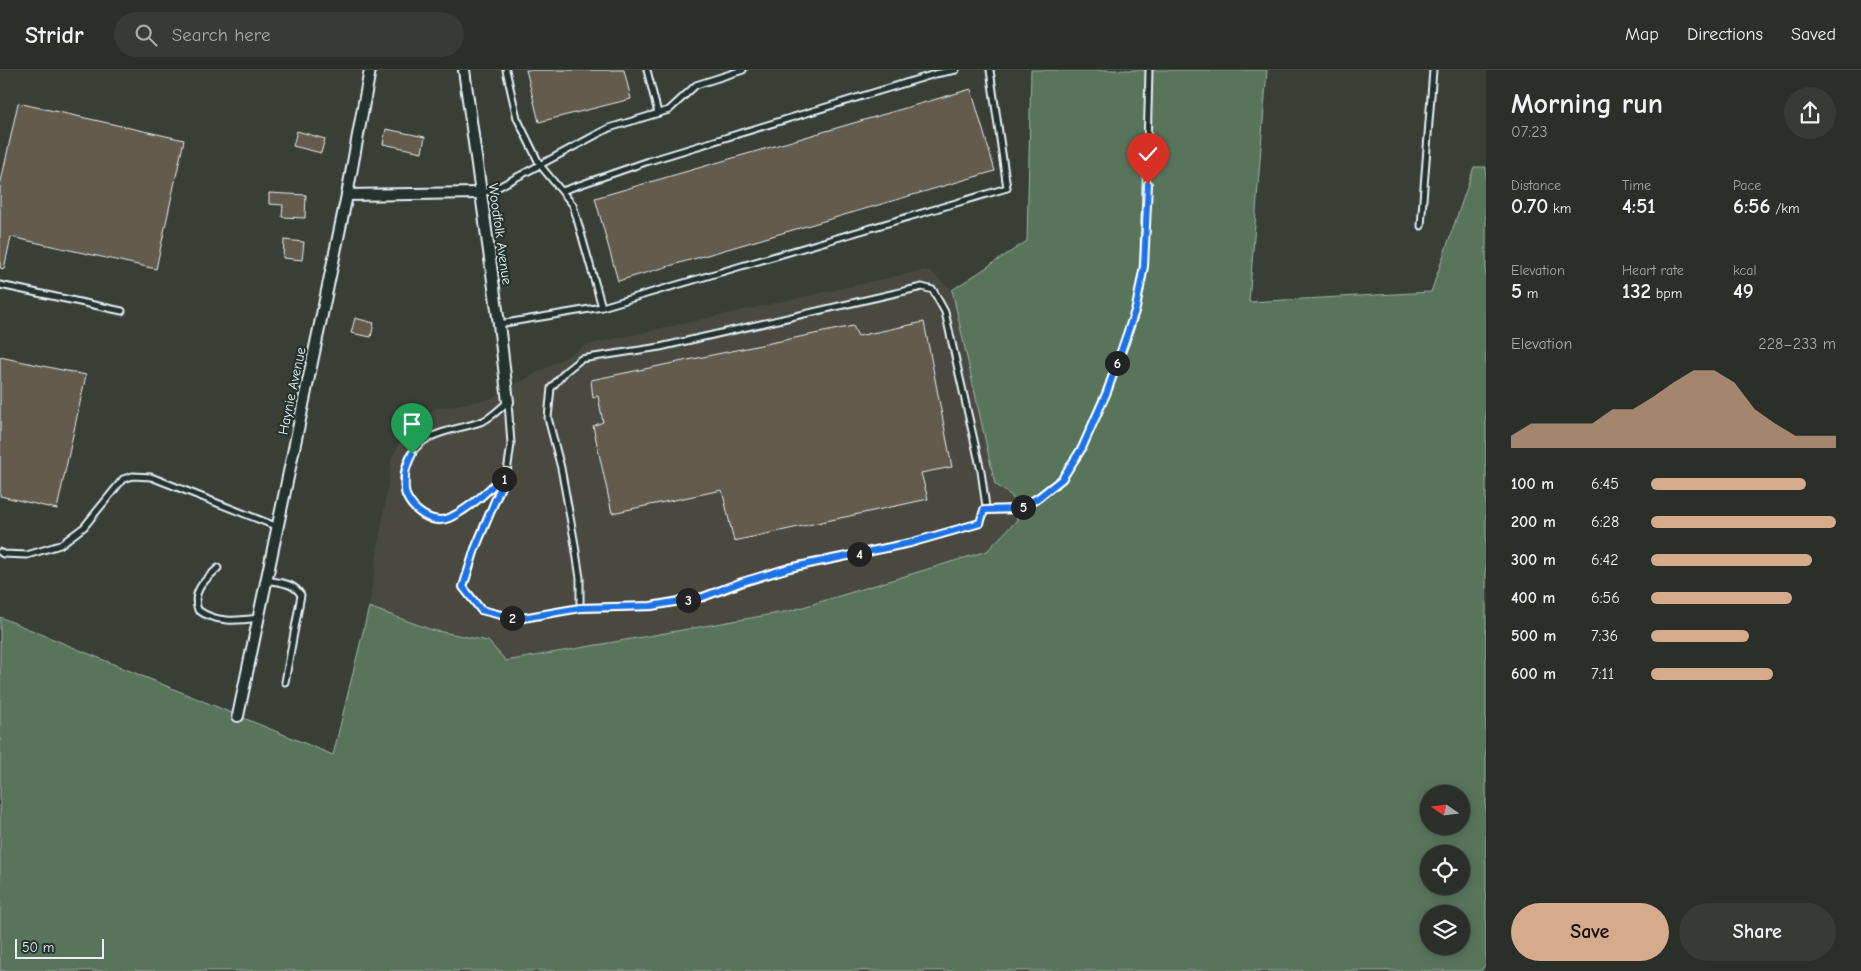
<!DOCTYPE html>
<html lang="en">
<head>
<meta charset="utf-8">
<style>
	:root { --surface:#2b2f29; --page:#373b35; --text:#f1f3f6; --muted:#a6a9a8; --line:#474a46; --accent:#d6ab8b }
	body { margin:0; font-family:"Comic Neue",sans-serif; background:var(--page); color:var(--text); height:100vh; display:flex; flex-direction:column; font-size:19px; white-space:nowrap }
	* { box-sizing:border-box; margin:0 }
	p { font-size:16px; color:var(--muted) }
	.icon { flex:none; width:28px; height:28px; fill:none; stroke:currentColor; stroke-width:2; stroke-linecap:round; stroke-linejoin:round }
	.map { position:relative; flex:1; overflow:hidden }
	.side { display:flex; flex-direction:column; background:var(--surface); width:375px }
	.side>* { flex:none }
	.needle { width:32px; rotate:284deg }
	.tools { position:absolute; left:1420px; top:715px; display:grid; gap:10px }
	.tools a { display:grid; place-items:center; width:50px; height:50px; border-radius:50%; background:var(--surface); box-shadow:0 2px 12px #0003,0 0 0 1px var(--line); font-size:25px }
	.scale { position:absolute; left:15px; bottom:12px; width:89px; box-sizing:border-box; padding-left:5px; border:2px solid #e8f1f8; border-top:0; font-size:14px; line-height:18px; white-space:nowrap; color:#e8f1f8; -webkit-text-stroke:4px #26332d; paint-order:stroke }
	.pin { position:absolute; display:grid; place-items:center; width:42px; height:42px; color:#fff; margin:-51px -21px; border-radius:50% 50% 50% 0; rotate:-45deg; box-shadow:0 0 5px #0007 }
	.pin .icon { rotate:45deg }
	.km { position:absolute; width:25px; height:25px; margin:-12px; border-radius:50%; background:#222; color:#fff; font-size:14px; line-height:25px; text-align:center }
	.round { display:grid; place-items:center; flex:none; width:52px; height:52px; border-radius:26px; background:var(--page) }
	.summary { display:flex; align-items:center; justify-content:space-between; height:85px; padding:0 25px }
	h1 { font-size:28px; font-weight:600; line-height:38px }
	.figures { display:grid; grid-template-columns:repeat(3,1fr); gap:8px; height:85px; padding:5px 25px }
	.figures div { display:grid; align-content:center }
	.figures b { font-size:21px; font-weight:600 }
	.figures small { font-size:14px; font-weight:400 }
	.figures p { font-size:14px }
	.chart { height:140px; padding:10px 25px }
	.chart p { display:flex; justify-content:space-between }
	.chart svg { width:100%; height:90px; margin-top:5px; fill:var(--accent); opacity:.7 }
	.cta { display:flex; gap:10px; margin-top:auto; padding:10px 25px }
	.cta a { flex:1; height:58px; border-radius:30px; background:var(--accent); color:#111; font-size:20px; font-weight:600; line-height:58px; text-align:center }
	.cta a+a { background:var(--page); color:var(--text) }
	ul { padding:0 25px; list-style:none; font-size:16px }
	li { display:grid; grid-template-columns:80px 60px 1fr; align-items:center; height:38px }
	li i { height:12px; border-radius:6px; background:var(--accent) }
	header { display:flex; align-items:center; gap:30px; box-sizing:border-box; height:70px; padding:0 25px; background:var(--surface); border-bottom:1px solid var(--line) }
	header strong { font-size:24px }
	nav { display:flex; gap:28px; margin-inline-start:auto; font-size:18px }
	.search { width:350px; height:45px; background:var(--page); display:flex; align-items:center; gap:12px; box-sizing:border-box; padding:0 18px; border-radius:28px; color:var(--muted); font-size:19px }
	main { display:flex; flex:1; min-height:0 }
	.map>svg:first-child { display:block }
	.built { fill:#494a42 }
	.green { fill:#59755b; stroke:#a0b3aa; fill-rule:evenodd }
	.building { fill:#645b4e; stroke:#e8f1f8 }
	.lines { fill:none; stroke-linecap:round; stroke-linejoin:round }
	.service-casing { stroke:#e8f1f8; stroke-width:9 }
	.minor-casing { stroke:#e8f1f8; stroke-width:14 }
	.service { stroke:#26332d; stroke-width:5 }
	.minor { stroke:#26332d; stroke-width:10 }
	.route-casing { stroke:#fff; stroke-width:10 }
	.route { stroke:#1a73e8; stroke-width:6 }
	.labels { text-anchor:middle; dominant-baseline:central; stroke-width:4.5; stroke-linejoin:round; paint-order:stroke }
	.street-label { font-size:14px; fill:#e8f1f8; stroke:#26332d }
</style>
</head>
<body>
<header>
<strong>Stridr</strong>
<div class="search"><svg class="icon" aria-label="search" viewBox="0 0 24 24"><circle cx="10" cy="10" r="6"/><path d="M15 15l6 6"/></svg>Search here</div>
<nav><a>Map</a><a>Directions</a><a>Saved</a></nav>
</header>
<main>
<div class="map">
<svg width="1486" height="901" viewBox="0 0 1486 901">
	<rect width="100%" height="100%" fill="#393f37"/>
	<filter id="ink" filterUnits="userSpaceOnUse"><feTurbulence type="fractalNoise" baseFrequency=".02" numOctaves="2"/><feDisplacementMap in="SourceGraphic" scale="10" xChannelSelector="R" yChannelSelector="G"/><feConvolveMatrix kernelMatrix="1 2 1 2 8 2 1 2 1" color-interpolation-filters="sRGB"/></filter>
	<g filter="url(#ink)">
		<path class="built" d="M924 200 932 203 952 220 995 414 1013 426 1017 450 987 481 790 541 505 591 488 571 432 560 369 537 392 388 410 353 435 339 490 329 587 275Z"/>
		<path class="green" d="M1031 0H1267L1249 232 1431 222 1474 97H1486V894L1481 901H0V547L333 685 369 537 432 560 488 571 506 591 790 541 987 481 1017 450 1012 426 995 414 952 220 1027 171ZM1429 724H1461V756H1429ZM1429 784H1461V816H1429ZM1429 844H1461V876H1429Z"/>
		<g class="building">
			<path d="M526 0H624L631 29 539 52Z"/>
			<path d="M971 19 995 101 618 211 595 128Z"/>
			<path d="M18 33 184 70 156 199 11 167 4 199 0 198V116Z"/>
			<path d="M386 59 425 67 422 82 383 74Z"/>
			<path d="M297 61 325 69 321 83 293 76Z"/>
			<path d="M269 123 306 125 305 148 282 147 283 135 269 134Z"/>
			<path d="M284 170 304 172 302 190 283 188Z"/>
			<path d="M355 248 374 253 371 267 351 263Z"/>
			<path d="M924 252 952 397 921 403 928 429 734 471 722 420 612 443 593 356 603 352 598 326 593 328 591 310 853 256 858 266Z"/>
			<path d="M0 287 86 305 57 439 0 426Z"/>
		</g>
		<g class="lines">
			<g class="service-casing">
				<g id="service">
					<path d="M647 0 658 43"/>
					<path d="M562 121 649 91 935 4 956 0"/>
					<path d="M480 123 493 120 609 58 669 40 696 15 743 0"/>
					<path d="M1421 156 1433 0"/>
					<path d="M0 215 122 241"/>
					<path d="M602 237 1007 118 990 0"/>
					<path d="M499 254 602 237 573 135 540 95 517 48 506 0"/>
					<path d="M508 332 511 374 507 402 475 479 463 517 481 540 517 549 580 538 651 536 703 527 742 513 789 498 910 473 980 453 986 437 981 401 945 242 933 220 922 217 660 277 581 289 566 301 551 318 548 348 561 398 574 469 580 508V538"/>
					<path d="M504 405C489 421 470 439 449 448 432 455 413 441 406 425 401 413 405 395 411 384 426 360 460 360 483 351 492 347 500 338 508 332"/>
					<path d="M985 440 1018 439 1037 428 1062 409 1082 378 1107 321 1126 271 1136 238 1144 196 1149 0"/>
					<path d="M0 482 3 484 27 485 60 475 84 457 123 409 133 406 151 407 278 457"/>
					<path d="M218 498C205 510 191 521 198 540 216 553 237 551 258 548"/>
					<path d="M266 510C280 513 293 512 301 525L285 612"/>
				</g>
			</g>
			<g class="minor-casing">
				<g id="minor">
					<path d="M464 0 499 254 508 332"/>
					<path d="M347 125 480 123"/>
					<path d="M238 646 347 125 370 0"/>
				</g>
			</g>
			<use href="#service" class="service"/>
			<use href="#minor" class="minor"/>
		</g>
	</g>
	<g class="lines" filter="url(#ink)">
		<g class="route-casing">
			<path id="route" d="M412 384C409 390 405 398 405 406 405 411 404 420 406 425 413 441 432 455 449 448 471 438 490 419 507 402L475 479 463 517 481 540 517 549 580 538 651 536 703 527 742 512 789 498 910 473 980 453 984 440 1018 439 1038 428 1062 409 1082 378 1107 322 1136 238 1144 196 1148 114"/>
		</g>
		<use href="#route" class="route"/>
	</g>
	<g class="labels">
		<g class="street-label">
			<text transform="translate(500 164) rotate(82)">Woodfolk Avenue</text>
			<text transform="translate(292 321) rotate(-78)">Haynie Avenue</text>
		</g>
	</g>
</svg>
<div class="tools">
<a><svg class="needle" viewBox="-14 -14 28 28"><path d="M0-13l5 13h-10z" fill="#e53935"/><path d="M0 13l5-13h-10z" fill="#a6a9a8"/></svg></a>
<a><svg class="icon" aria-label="locate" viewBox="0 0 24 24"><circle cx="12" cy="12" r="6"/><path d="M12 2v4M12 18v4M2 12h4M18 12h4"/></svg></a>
<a><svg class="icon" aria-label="layers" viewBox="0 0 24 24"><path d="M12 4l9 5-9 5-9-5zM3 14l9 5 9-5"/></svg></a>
</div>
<div class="scale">50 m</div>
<div class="pin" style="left:412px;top:384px;background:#1e9e55"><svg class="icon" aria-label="arrive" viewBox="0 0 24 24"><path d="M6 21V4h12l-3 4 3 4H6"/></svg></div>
<div class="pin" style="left:1148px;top:114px;background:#d93025"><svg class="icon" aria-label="check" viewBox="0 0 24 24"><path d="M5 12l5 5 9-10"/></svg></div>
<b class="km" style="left:504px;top:409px">1</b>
<b class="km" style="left:512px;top:548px">2</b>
<b class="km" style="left:688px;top:530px">3</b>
<b class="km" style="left:859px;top:484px">4</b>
<b class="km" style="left:1023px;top:437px">5</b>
<b class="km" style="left:1117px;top:293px">6</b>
</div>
<section class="side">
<div class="summary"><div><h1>Morning run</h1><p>07:23</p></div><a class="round"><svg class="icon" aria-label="share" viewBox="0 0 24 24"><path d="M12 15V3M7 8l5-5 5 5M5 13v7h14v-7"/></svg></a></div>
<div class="figures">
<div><p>Distance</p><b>0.70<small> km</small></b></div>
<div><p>Time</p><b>4:51</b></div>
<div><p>Pace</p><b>6:56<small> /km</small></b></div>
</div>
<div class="figures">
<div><p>Elevation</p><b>5<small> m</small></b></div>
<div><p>Heart rate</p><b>132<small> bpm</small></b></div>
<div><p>kcal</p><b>49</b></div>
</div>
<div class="chart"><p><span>Elevation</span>228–233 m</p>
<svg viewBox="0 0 160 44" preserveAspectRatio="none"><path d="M0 44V38L10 32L20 32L30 32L40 32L50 25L60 25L70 19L80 12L90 6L100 6L110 12L120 25L130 32L140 38L150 38L160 38V44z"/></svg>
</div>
<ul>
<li><b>100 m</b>6:45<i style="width:84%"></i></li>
<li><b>200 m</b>6:28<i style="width:100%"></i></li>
<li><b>300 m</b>6:42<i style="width:87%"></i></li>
<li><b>400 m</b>6:56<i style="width:76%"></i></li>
<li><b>500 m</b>7:36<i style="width:53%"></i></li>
<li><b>600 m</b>7:11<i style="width:66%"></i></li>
</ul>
<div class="cta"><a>Save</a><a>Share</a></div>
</section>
</main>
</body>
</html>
